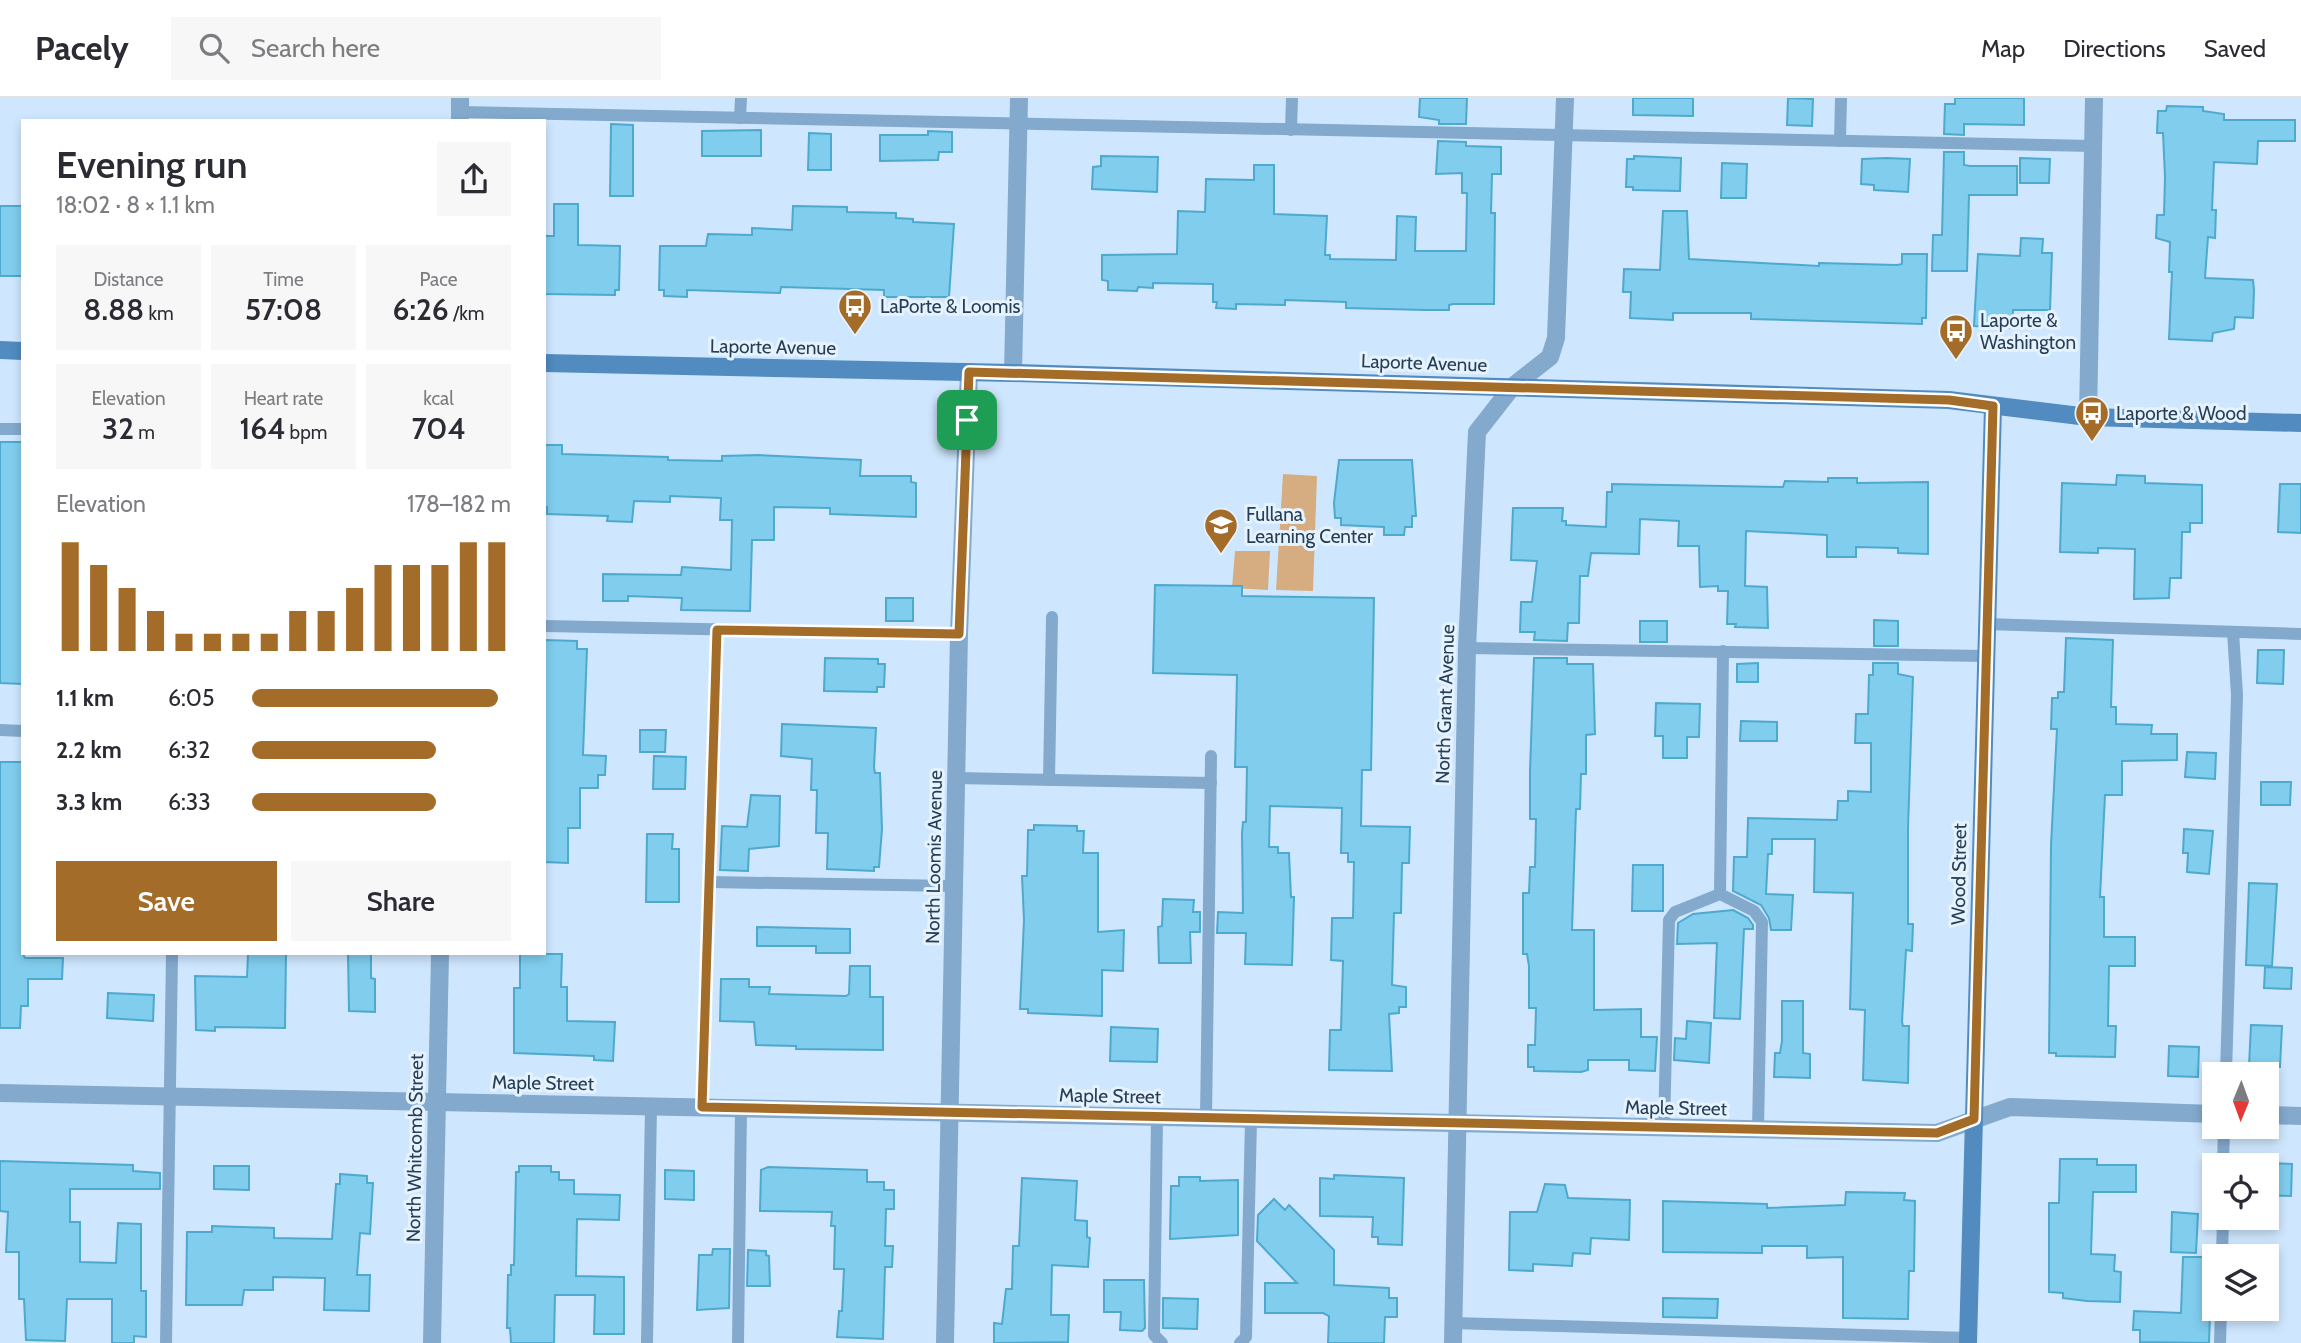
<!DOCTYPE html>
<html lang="en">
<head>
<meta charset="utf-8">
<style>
	:root { --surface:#fff; --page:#f7f7f7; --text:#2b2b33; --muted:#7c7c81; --line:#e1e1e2; --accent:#a46c29 }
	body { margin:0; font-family:Cabin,sans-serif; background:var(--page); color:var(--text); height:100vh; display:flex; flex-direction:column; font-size:26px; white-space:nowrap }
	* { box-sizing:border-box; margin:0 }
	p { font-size:23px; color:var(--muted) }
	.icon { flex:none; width:38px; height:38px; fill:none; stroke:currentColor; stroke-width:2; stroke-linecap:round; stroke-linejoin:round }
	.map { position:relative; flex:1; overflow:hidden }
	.panel { position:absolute; left:21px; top:21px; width:525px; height:836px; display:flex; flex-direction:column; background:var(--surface); border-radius:0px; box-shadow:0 4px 10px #0003 }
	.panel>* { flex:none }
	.needle { width:46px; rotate:181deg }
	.buttons { position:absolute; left:2202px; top:964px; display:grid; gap:14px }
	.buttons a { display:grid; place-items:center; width:77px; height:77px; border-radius:0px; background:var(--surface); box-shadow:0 4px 10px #0003; font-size:35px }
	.pin { position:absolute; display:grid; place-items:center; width:60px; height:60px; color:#fff; margin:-30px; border-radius:14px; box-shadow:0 4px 10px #0006 }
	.round { display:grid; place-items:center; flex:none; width:74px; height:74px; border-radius:0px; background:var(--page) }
	.summary { display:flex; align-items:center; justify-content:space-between; height:119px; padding:0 35px }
	h1 { font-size:38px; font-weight:600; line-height:52px }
	.figures { display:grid; grid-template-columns:repeat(3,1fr); gap:10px; height:119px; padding:7px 35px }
	.figures div { display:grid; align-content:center; border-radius:0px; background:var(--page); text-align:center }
	.figures b { font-size:30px; font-weight:600 }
	.figures small { font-size:19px; font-weight:400 }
	.figures p { font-size:19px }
	.chart { height:196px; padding:14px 35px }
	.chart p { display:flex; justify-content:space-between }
	.chart svg { width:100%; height:126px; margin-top:7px; stroke:var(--accent); stroke-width:6 }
	.button { display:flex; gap:14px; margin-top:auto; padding:14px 35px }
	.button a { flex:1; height:80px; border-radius:0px; background:var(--accent); color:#fff; font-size:28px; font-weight:600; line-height:80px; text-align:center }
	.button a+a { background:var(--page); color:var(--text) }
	ul { padding:0 35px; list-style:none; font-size:23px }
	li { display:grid; grid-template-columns:112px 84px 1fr; align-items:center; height:52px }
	li i { height:18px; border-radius:9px; background:var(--accent) }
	header { display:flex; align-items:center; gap:42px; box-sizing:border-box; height:98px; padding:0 35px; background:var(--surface); border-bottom:2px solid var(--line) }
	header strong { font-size:33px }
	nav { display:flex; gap:38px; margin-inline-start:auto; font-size:24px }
	.search { width:490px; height:63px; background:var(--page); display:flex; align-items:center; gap:18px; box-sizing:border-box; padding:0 24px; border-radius:0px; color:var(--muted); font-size:26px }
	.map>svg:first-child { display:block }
	.green { fill:#d6ac81 }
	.building { fill:#81cdee; stroke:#4da9ce; stroke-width:2 }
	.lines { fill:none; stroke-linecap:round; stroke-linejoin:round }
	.lane { stroke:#83a9cd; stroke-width:12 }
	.street { stroke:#83a9cd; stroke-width:18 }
	.secondary { stroke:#518bc0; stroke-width:18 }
	.route-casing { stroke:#fff; stroke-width:14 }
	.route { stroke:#a46c29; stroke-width:9 }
	.labels { text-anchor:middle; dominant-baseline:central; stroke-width:6; stroke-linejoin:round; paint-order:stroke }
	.poi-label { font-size:19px; fill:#263f56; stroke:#e6f2fe; text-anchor:start }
	.street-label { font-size:19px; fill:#263f56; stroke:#e6f2fe }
</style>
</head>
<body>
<header>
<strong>Pacely</strong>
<div class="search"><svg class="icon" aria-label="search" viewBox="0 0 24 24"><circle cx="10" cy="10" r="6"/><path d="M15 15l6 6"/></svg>Search here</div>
<nav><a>Map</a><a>Directions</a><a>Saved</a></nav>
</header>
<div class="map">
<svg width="2301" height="1245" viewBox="0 0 2301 1245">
	<rect width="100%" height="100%" fill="#cfe7fe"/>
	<g class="green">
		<path d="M1283 376 1317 378 1313 493 1276 492Z"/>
		<path d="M1235 453H1270L1268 492 1232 490Z"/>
	</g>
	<g class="building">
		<path d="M1420 0H1467L1466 26H1439V22L1419 19Z"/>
		<path d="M1633 0H1693V18L1633 17Z"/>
		<path d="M1788 0 1813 1 1812 28 1787 27Z"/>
		<path d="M1955 0H2024V27L1964 26V37L1944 36 1945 6H1955Z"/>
		<path d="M2167 8 2203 9V13L2224 16V22H2295V43H2258L2257 66 2214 64 2212 112H2216L2215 140 2208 139 2205 180 2253 182 2254 192 2253 220 2235 219 2234 231 2213 235 2212 243 2169 241 2172 174H2169L2170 144 2156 140 2157 117H2164L2165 79 2163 35H2157L2158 13H2166Z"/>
		<path d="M611 26 633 27V98H610Z"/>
		<path d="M761 32V58H702V33Z"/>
		<path d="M928 33 952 34V54H939L938 62 880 63V37H928Z"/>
		<path d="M809 35 831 36V72H808Z"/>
		<path d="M1438 43 1466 44V48L1501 49V76H1492L1491 115H1495L1494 206H1453L1449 207V212H1426L1346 210V204L1285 202V207L1236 206V211L1216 210 1217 204H1213V186L1153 185V190L1138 189 1137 193 1108 192V183L1102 182V157L1177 156 1178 113 1205 114 1206 81 1254 82V67H1274V116L1327 118 1325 157H1330V161L1396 162 1397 118 1416 119 1415 153H1466L1467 95H1462V75L1436 76Z"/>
		<path d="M1944 54H1964V67L1970 68H2017V97H1969L1967 173H1932L1933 137H1942Z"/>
		<path d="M1101 58 1158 59 1157 94 1092 91 1093 69 1101 68Z"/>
		<path d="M1634 58 1681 60 1680 93 1633 92V89H1626L1627 61H1634Z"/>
		<path d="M1886 60 1910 61 1908 94 1874 92V87L1861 86 1862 61Z"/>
		<path d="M2020 60 2050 61 2049 85H2020Z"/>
		<path d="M1722 65 1747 66 1746 100H1721Z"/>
		<path d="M554 106H578V147L620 148 619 192H615V197L544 196V138H554Z"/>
		<rect x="0" y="108" width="23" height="70"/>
		<path d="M793 108 847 109V114L896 115V120L913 121V124L954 126 949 199H884V192L781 189 780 195 687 192V199L664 198V192H659L660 148H706L708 136 752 137V130L792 132Z"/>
		<path d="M1663 113H1687L1689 161 1819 168V165L1897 167 1902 166V156H1927L1926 220H1922V226L1751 221V215H1673V222L1630 220 1631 194H1623L1624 171 1660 172Z"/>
		<path d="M2021 140 2043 141 2042 155H2052L2050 212H2013L2012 230 1974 228 1978 156 2020 158Z"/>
		<path d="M0 344H23V586L0 585Z"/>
		<path d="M544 347H562V356L668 359V362L722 363V358L759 357 861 362 860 378H911V384L916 385V419L830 416V410L774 409V442H752L750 513 681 512 682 500 628 498V503H603V476L681 477 682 469 731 472 732 422H720L721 400 670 398V404L634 403 632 424 607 423 608 418 547 416V409H544Z"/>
		<path d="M1339 362H1412L1416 418H1412V429H1405L1404 437H1384V429L1341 427V420H1335L1334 405Z"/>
		<path d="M2117 377 2145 378V385L2202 387V425H2190V434H2182L2181 480H2170L2169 500 2134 501 2135 451 2098 450V455L2060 454 2062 385 2116 387Z"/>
		<path d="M1828 380H1857V385L1928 384V456L1898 455V450L1856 449V459H1827V437L1746 433 1745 488 1767 489 1768 530 1735 529 1736 526H1727L1728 493H1718V488L1700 489 1699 448H1678L1679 423 1640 421 1639 456 1591 455 1588 478H1580L1579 525H1568L1567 543 1534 542 1535 534H1520L1521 504H1532L1537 463 1511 462 1513 410H1563L1562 423H1566V427L1606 429 1607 394H1612V386L1783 389 1785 383 1828 384Z"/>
		<path d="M2280 386H2301V435L2278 434Z"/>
		<path d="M1155 487 1242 488V498L1374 500 1371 672H1362L1361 728 1410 729 1409 765H1402L1401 815H1394L1392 887 1406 889V909H1399V915L1389 916 1392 973 1329 972 1330 932H1341L1343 863 1331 862 1332 820H1353L1354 764H1348V755H1341L1342 710 1270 708 1269 749H1278V755H1289L1291 799H1294L1292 867 1245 866 1246 835H1217L1218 814 1243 815 1242 735 1243 724H1246L1247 669H1235L1237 577 1153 575Z"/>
		<rect x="886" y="500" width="27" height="23"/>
		<path d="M1874 522 1898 523V548H1874Z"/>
		<rect x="1640" y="523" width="27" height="21"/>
		<path d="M2066 540 2113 542 2111 609H2116V626L2152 627 2151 636H2177V662L2122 663V697H2105L2100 799H2104V839H2135V868H2109L2108 928H2116L2115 959 2056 958V955H2049L2051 747 2057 631H2051L2052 600H2058V594H2064Z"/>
		<path d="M544 542 577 543V551H587L583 657 606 658 605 677H598V690H580V730H568V765L544 764Z"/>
		<path d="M2258 552H2284L2283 586 2257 585Z"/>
		<path d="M825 560 878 561V566H885L884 589H877V594L824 593Z"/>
		<path d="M1534 560H1567V566H1593L1595 636 1586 637V676H1581L1580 711H1576L1572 832H1594V912L1641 911V939H1657L1655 973 1629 972V962H1588V972L1581 974 1534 973V969H1528V947H1535L1536 910H1529V868L1527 856H1523V795H1529L1530 769H1535L1536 721H1530V673Z"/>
		<path d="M1758 565V584H1737V566Z"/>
		<path d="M1873 565H1898V576L1913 579 1908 730V826H1913L1912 853 1906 852 1902 924 1903 928H1909L1908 985 1863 982 1865 912 1850 911 1853 795 1814 794 1815 741H1772V756H1768L1766 796 1793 797 1791 832H1771L1769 820 1761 807 1733 793 1734 759H1747L1748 720 1837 722 1838 703H1848V693L1871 694V645H1855L1856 616H1868L1869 577H1873Z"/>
		<path d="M1656 605 1700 606 1699 639H1687V660H1663V638H1655Z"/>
		<path d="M1741 623 1777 624V643H1740Z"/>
		<path d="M782 626 876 630 874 669 875 675H880L882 731 879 769H874V773L827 771 828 735H816L817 692H811L812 661 781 658Z"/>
		<path d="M640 632H666L665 654H640Z"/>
		<path d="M2187 654 2216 655 2215 681 2185 679Z"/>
		<path d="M654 658 686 659 685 691H653Z"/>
		<path d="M0 664H23V856L25 860H63L62 881H28V908H21L20 930H0Z"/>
		<path d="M2261 684H2291L2290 707H2261Z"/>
		<path d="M751 697 780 698 779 748 749 751 748 773 720 772 722 728 747 729Z"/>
		<path d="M1034 727 1077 728V733H1084L1083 755H1098V834L1124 832 1123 873 1102 872V918L1028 915V911H1020L1024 822 1022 778H1027L1028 732H1034Z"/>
		<path d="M2184 731 2213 733 2209 776 2187 774 2188 755H2183Z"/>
		<path d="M647 736H673L672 751H679V804H646Z"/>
		<path d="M1633 767H1663V813H1632Z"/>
		<path d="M2249 785 2277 786 2272 868 2246 867Z"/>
		<path d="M1163 801 1194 802 1193 814H1200V834H1190L1191 865H1159L1158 829 1162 828Z"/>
		<path d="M1733 812 1748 820 1753 827V831H1744L1740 921 1714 920 1717 845 1677 846 1678 825 1693 816Z"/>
		<path d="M757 829 850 831V855H816V848H757Z"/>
		<path d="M248 856H286L285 930 215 929V933L196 932 195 878 247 879Z"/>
		<path d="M348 856H371V880L375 881V914L349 913Z"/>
		<path d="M520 856H562L561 889H567V923L615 924 613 963 594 962V958L514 955V890H520Z"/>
		<path d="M850 868H870V899H883V952L796 951V948L756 947 754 924 720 923 721 881H749V889H770L769 896 846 898 849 896Z"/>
		<path d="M2265 869 2292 870 2291 891 2264 890Z"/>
		<path d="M108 895 154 897 153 923 107 920Z"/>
		<path d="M1782 903H1803V955L1810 956V980L1774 979 1775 955H1780L1782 943Z"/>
		<path d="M1687 923 1711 925 1709 965 1674 962 1675 940 1686 941Z"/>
		<path d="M2251 927 2282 928 2280 969H2277L2276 976 2253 975 2254 969 2249 968Z"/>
		<path d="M1111 929 1158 931 1157 964 1110 963Z"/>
		<path d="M2169 948 2199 949 2198 979 2168 978Z"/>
		<path d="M2060 1061H2097V1067H2136V1094H2093L2091 1156 2115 1157 2114 1173 2121 1174 2120 1204 2087 1203 2063 1200V1195L2049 1194V1105H2059Z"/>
		<path d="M0 1063 133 1067V1073L160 1075V1091H70V1124H80V1164L116 1165 118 1125 141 1126V1193H146V1239L134 1238V1245H112V1201H67L65 1243 26 1242 24 1201H19V1154H6L8 1114 0 1113Z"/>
		<path d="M2266 1065 2292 1066 2291 1098 2266 1097Z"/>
		<path d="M214 1068H249V1092L214 1091Z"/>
		<path d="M519 1068H551V1074H559V1082H574V1096L620 1097 619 1122 577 1121 576 1178 624 1179V1236H594L595 1197H555L554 1245H511L510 1230H507L508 1177H511V1167H514L516 1074H519Z"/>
		<path d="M768 1069 867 1072V1084H884V1092H894V1111H886L885 1148H893L892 1169H885L883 1241 837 1239 839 1213H842L844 1171H834L835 1128H831L832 1114 760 1113 761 1072Z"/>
		<path d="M665 1072 694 1073V1102L665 1101Z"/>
		<path d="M340 1076 367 1078V1085H373L370 1136 360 1135 357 1177H370L369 1213 324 1212 325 1180 273 1179V1192H244L242 1207H186L187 1134H212V1128L274 1130V1140L332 1141 336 1086H340Z"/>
		<path d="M1334 1077 1404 1080 1402 1147 1378 1146V1139H1372L1373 1119 1320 1118V1080L1334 1081Z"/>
		<path d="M1179 1079H1200V1083L1238 1082V1137L1170 1141 1171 1088H1179Z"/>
		<path d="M1022 1080 1077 1083 1075 1122 1087 1123V1139L1090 1140 1088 1169 1052 1167 1051 1217H1069L1068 1244 994 1245V1225L1002 1226 1006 1191H1012L1013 1148H1019Z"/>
		<path d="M1545 1086 1565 1087 1568 1100 1630 1102 1629 1142 1591 1140 1590 1156 1573 1155 1572 1168 1533 1166V1173L1509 1172 1510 1114H1537Z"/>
		<path d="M1846 1094 1905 1095 1904 1102 1915 1103 1914 1173H1909L1908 1221 1843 1220V1159L1807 1160V1148H1762V1155L1663 1154V1103L1767 1106V1110L1845 1107Z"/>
		<path d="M1274 1101 1285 1112 1289 1107 1334 1152V1187L1389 1190V1200H1397V1219H1385L1384 1245H1328L1329 1218 1323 1215H1265V1185H1297L1257 1143 1258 1117Z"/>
		<path d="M2172 1114 2198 1116 2196 1155 2171 1154Z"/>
		<path d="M713 1151H730L729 1210 697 1212 699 1157H712Z"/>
		<path d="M748 1152 766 1153V1157L769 1158 770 1188H747Z"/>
		<path d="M2183 1159H2212L2209 1245 2140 1244V1232H2133L2134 1213 2181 1215Z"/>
		<path d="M1104 1182H1144L1145 1230 1142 1233 1120 1232 1121 1214H1104Z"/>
		<path d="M1163 1200 1198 1201 1197 1231 1163 1230Z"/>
		<path d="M1663 1200 1718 1201 1717 1220 1663 1219Z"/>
	</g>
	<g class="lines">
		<g class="lane">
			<path d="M460 14 2093 48"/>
			<path d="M740 20 741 0"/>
			<path d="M1291 32 1292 0"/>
			<path d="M1840 43 1841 0"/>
			<path d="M0 331H23"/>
			<path d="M1985 526 2301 536"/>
			<path d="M544 528 959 536"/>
			<path d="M1467 550 1985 558"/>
			<path d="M0 632 23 633"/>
			<path d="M956 680 1211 685"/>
			<path d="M1049 682 1052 519"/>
			<path d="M709 784 955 788"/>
			<path d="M1720 796 1723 553"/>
			<path d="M2226 976 2237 597 2233 534"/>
			<path d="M702 1009 717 532"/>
			<path d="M1157 1020 1154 1237 1162 1245"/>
			<path d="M1206 1020 1211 658"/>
			<path d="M1664 1031 1669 822 1675 814 1720 796 1754 813 1762 824 1758 1032"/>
			<path d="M2223 1068 2224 1029"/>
			<path d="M2222 1158 2223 1120"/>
			<path d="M1453 1225 1968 1240"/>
			<path d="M166 1245 172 856"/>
			<path d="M647 1245 651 1008"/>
			<path d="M738 1245 741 1011"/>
			<path d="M1240 1245 1246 1239 1251 1022"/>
			<path d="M2220 1245 2221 1211"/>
		</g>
		<g class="street">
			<path d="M460 23V0"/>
			<path d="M1013 275 1019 0"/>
			<path d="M2088 319 2094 0"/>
			<path d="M0 995 1937 1035 2010 1009 2214 1016"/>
			<path d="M2266 1017 2301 1018"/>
			<path d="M432 1245 440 856"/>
			<path d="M945 1245 959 536 969 274"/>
			<path d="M1453 1245 1467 550 1477 334 1513 288 1550 259 1556 240 1565 0"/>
		</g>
		<g class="secondary">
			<path d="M0 252 23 253"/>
			<path d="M544 265 1013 275 1949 302 2088 319 2301 325"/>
			<path d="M1968 1245 1993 308"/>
		</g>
	</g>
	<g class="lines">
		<g class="route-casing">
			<path id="route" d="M969 274 1949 302 1993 308 1974 1021 1937 1035 702 1009 717 532 959 536Z"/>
		</g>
		<use href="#route" class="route"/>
	</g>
	<defs>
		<g id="bus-pin" transform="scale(1.75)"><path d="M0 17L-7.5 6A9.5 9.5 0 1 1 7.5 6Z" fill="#a46c29" stroke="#e6f2fe"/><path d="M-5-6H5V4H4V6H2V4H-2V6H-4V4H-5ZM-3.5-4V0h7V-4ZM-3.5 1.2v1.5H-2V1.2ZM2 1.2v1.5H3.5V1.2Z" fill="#fff"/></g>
		<g id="school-pin" transform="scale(1.75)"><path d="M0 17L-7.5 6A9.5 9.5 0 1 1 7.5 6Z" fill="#a46c29" stroke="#e6f2fe"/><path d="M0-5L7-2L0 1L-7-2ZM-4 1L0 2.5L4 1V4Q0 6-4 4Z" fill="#fff"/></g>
	</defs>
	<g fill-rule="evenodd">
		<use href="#bus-pin" x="855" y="208"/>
		<use href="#bus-pin" x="1956" y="233"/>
		<use href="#bus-pin" x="2092" y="315"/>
		<use href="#school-pin" x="1221" y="427"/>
	</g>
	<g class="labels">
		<g class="poi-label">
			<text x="880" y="208">LaPorte &amp; Loomis</text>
			<text x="1980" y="222">Laporte &amp;<tspan x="1980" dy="22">Washington</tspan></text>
			<text x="2116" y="315">Laporte &amp; Wood</text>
			<text x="1246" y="416">Fullana<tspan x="1246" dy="22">Learning Center</tspan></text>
		</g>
		<g class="street-label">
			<text transform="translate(773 249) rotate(1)">Laporte Avenue</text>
			<text transform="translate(1424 265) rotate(2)">Laporte Avenue</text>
			<text transform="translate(1445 606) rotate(-88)">North Grant Avenue</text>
			<text transform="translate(934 759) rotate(-89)">North Loomis Avenue</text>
			<text transform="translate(1959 776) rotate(-89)">Wood Street</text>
			<text transform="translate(543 985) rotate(1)">Maple Street</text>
			<text transform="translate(1110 998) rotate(1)">Maple Street</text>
			<text transform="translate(1676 1010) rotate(1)">Maple Street</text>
			<text transform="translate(415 1050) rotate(-89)">North Whitcomb Street</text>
		</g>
	</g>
</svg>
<div class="buttons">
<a><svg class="needle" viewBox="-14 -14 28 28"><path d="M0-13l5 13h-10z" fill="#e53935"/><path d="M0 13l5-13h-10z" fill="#7c7c81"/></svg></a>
<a><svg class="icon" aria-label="locate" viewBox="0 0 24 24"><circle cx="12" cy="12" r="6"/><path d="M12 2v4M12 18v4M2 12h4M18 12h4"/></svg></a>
<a><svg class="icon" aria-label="layers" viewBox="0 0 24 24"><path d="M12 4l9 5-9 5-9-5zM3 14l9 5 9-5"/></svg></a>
</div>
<div class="pin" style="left:967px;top:322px;background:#1e9e55"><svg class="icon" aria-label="arrive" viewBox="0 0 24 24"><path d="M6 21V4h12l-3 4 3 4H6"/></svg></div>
<section class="panel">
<div class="summary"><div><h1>Evening run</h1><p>18:02 · 8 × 1.1 km</p></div><a class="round"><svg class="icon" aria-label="share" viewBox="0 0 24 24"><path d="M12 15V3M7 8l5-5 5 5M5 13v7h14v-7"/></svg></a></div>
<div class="figures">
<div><p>Distance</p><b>8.88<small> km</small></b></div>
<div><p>Time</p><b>57:08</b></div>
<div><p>Pace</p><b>6:26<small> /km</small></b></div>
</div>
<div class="figures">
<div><p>Elevation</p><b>32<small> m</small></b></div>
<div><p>Heart rate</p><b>164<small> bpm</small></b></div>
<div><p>kcal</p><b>704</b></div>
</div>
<div class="chart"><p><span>Elevation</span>178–182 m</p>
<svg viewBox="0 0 160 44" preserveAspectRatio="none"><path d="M5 44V6M15 44V14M25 44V22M35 44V30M45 44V38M55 44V38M65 44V38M75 44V38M85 44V30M95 44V30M105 44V22M115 44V14M125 44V14M135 44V14M145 44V6M155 44V6"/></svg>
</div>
<ul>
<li><b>1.1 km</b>6:05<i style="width:95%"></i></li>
<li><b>2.2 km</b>6:32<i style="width:71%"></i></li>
<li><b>3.3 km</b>6:33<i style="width:71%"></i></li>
</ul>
<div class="button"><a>Save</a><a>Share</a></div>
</section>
</div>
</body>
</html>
